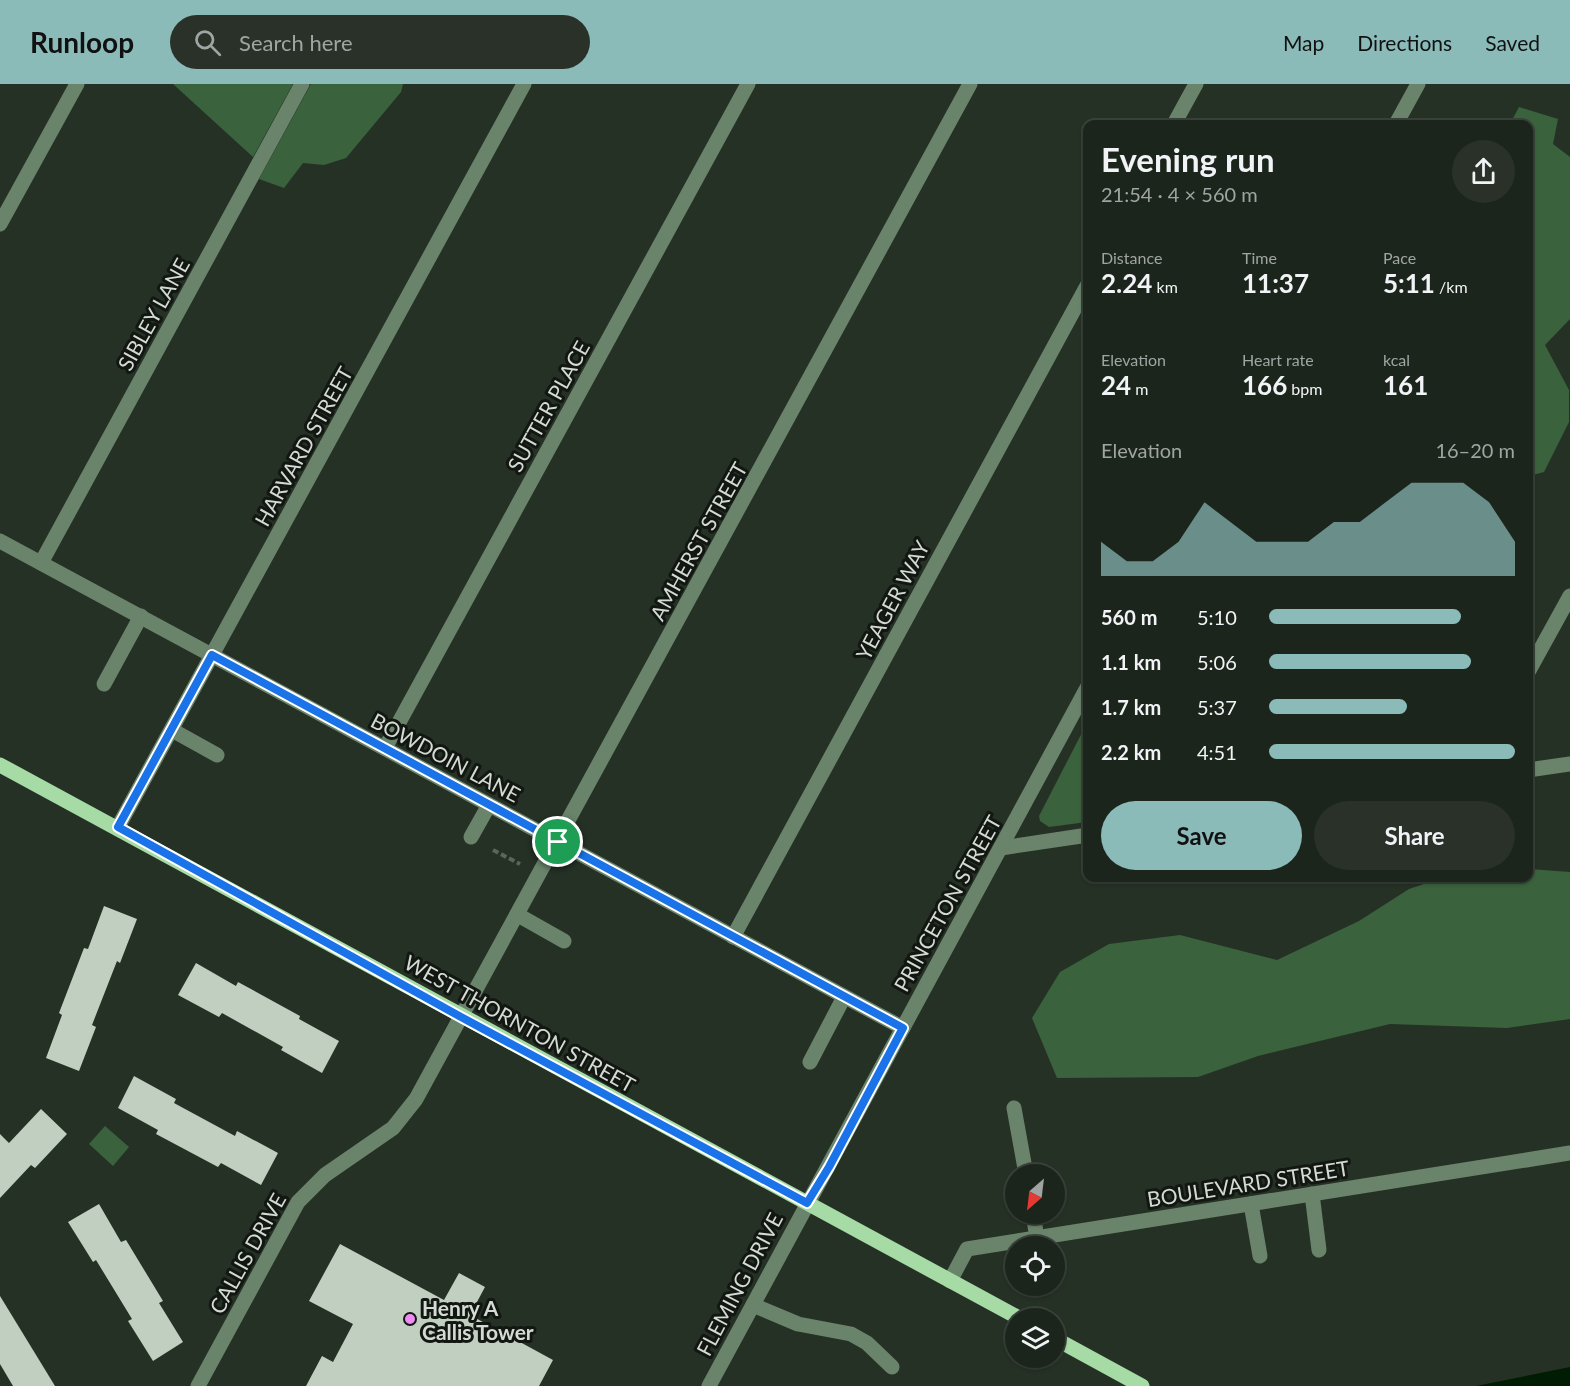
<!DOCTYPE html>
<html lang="en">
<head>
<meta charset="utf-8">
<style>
	:root { --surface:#1c251c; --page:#293129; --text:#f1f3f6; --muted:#a0a5a3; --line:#3a423b; --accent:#8bbbb9 }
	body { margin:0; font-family:Lato,sans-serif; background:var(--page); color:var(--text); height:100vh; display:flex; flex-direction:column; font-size:22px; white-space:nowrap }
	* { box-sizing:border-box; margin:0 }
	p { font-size:20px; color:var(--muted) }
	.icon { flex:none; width:33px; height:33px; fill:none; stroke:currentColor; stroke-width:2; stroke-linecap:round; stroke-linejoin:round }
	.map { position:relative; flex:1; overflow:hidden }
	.sheet { position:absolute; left:1083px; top:36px; width:450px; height:762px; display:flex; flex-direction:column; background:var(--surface); border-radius:12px; box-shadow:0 2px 4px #0004,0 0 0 2px var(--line) }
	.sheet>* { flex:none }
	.needle { width:39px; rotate:208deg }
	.tools { position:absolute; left:1005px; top:1080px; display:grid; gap:12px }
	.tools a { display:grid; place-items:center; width:60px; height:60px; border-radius:50%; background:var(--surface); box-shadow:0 2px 4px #0004,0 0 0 2px var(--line); font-size:30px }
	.pin { position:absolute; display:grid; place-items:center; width:51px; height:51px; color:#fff; margin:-26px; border:3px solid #fff; border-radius:50%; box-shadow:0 2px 6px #0007 }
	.round { display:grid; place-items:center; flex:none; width:63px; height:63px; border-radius:32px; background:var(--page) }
	.head { display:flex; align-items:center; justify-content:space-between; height:102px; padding:0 18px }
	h1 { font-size:33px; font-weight:700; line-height:45px }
	.metrics { display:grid; grid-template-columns:repeat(3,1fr); gap:9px; height:102px; padding:6px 18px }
	.metrics div { display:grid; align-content:center }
	.metrics b { font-size:26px; font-weight:700 }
	.metrics small { font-size:16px; font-weight:400 }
	.metrics p { font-size:16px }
	.chart { height:168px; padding:12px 18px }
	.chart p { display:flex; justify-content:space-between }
	.chart svg { width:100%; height:108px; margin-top:6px; fill:var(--accent); opacity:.7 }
	.cta { display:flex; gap:12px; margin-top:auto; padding:12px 18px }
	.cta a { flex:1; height:69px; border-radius:36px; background:var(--accent); color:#111; font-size:24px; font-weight:700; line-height:69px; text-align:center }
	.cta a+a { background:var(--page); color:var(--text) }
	ul { padding:0 18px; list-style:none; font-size:20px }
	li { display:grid; grid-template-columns:96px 72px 1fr; align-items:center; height:45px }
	li i { height:15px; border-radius:8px; background:var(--accent) }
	header { display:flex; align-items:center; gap:36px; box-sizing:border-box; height:84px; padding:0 30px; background:var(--accent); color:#111 }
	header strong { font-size:28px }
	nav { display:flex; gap:33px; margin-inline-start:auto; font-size:21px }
	.search { width:420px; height:54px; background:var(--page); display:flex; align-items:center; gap:15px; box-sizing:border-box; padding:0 21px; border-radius:33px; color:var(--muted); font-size:22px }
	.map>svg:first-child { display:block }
	.green { fill:#3a623c }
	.water { fill:#001c02 }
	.building { fill:#c1cfc1 }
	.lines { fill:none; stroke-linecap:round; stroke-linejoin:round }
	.path { stroke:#5b655b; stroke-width:4; stroke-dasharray:6 3; stroke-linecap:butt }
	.minor { stroke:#6a846b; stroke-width:15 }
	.major { stroke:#a6dba6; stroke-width:15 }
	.route-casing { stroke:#fff; stroke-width:12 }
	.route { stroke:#1a73e8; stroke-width:8 }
	.poi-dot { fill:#f08bf6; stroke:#121712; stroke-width:2 }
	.labels { text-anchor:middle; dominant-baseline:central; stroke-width:6; stroke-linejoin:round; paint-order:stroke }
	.street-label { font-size:21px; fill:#d4dbd4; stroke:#121712 }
	.poi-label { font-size:21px; font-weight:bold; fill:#d4dbd4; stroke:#121712; text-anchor:start }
</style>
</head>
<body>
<header>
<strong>Runloop</strong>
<div class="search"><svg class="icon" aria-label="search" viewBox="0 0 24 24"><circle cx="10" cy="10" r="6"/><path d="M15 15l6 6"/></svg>Search here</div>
<nav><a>Map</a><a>Directions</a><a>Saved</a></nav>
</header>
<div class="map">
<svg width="1570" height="1302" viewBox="0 0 1570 1302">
	<rect width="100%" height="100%" fill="#263126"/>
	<g class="green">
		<path d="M173 0H293L253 73Z"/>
		<path d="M311 0H403L401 8 346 74 324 81 303 79 284 104 259 95Z"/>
		<path d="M1519 23 1558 35 1553 60 1570 73V235L1545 261 1569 306V338L1544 388 1529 392 1528 40H1510Z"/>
		<path d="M1087 639V738L1049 743 1040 737 1039 732Z"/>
		<path d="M1529 785 1570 788V935L1507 944 1390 940 1258 972 1198 993 1057 994 1032 934 1060 888 1109 860 1180 851 1277 876 1359 837 1409 805 1442 794H1528Z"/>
		<path d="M105 1042 129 1063 113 1082 89 1060Z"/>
	</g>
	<path class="water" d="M1570 1283V1302H1476Z"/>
	<g class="building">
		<path d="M104 822 137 835 120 879 117 877 92 941 96 943 79 987 46 974 62 931 59 929 84 864 88 865Z"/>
		<path d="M196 879 236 902 238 898 300 932 299 935 339 957 322 989 281 966 283 963 222 929 219 933 178 911Z"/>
		<path d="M134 992 176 1015 174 1019 235 1052 237 1047 278 1069 261 1101 221 1079 218 1083 156 1050 158 1046 118 1024Z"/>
		<path d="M41 1025 67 1050 35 1084 31 1081 0 1114V1050L9 1059Z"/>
		<path d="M99 1120 121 1158 126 1156 163 1217 159 1219 183 1258 153 1277 128 1237 132 1235 96 1176 93 1178 68 1138Z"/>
		<path d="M340 1160 444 1216 459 1189 485 1203 470 1231 553 1276 539 1302H306L322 1272 333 1278 353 1240 309 1217Z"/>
		<path d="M0 1212 55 1302H13L0 1280Z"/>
	</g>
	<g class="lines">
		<path class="path" d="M493 766 520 780"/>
		<g class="minor">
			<path d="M1174 40 1196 0"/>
			<path d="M1396 40 1418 0"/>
			<path d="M0 140 77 0"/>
			<path d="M0 457 903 944"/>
			<path d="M41 479 302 0"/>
			<path d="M1528 588 1570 512"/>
			<path d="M104 600 141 532"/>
			<path d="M172 646 217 671"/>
			<path d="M385 664 748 0"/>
			<path d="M1528 686 1570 680"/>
			<path d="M118 743 524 0"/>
			<path d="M471 753 489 721"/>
			<path d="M1001 764 1088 751"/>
			<path d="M518 831 564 857"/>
			<path d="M733 853 1088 200"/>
			<path d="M810 978 844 913"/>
			<path d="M1014 1024 1026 1090"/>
			<path d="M1312 1110 1319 1166"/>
			<path d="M1251 1120 1260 1172"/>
			<path d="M1033 1130 1037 1154"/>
			<path d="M950 1197 967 1165 1570 1069"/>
			<path d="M753 1221 798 1240 851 1250 867 1259 892 1283"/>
			<path d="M198 1302 298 1118 325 1091 393 1044 416 1015 970 0"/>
			<path d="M709 1302 1088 602"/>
		</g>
		<g class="major">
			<path d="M0 681 1019 1234"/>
			<path d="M1054 1254 1142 1302"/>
		</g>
	</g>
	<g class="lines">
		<g class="route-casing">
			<path id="route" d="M212 571 903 944 829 1083 807 1119 461 933 118 743Z"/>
		</g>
		<use href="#route" class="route"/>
	</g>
	<circle class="poi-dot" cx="410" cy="1235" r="6"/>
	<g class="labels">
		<g class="street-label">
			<text transform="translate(153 230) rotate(-61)">SIBLEY LANE</text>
			<text transform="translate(548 322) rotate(-61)">SUTTER PLACE</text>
			<text transform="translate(303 362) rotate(-61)">HARVARD STREET</text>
			<text transform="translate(698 457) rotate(-61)">AMHERST STREET</text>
			<text transform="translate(892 516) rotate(-62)">YEAGER WAY</text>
			<text transform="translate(446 673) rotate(28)">BOWDOIN LANE</text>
			<text transform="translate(947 819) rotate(-61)">PRINCETON STREET</text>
			<text transform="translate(520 939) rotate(29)">WEST THORNTON STREET</text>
			<text transform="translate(1248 1099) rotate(-9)">BOULEVARD STREET</text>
			<text transform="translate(247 1169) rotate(-61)">CALLIS DRIVE</text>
			<text transform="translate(739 1200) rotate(-62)">FLEMING DRIVE</text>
		</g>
		<g class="poi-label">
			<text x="422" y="1223">Henry A<tspan x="422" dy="24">Callis Tower</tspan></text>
		</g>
	</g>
</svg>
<div class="tools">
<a><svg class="needle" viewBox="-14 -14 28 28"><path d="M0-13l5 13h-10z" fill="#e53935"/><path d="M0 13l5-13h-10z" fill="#a0a5a3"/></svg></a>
<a><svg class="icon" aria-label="locate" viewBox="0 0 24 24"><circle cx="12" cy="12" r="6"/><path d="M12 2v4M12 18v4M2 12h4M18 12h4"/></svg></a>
<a><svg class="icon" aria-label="layers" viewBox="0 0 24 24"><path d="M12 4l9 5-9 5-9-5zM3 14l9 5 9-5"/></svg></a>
</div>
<div class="pin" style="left:558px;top:758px;background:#1e9e55"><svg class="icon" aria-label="arrive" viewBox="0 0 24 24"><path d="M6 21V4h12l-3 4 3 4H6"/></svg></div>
<section class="sheet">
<div class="head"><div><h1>Evening run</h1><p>21:54 · 4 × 560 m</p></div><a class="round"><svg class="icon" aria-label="share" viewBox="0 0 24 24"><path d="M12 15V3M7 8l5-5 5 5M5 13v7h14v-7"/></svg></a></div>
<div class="metrics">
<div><p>Distance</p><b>2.24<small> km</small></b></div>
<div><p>Time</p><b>11:37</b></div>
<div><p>Pace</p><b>5:11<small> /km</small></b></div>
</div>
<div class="metrics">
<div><p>Elevation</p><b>24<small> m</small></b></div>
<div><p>Heart rate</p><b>166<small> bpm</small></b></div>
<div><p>kcal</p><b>161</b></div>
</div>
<div class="chart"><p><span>Elevation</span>16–20 m</p>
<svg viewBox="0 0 160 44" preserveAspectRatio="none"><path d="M0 44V30L10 38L20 38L30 30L40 14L50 22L60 30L70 30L80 30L90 22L100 22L110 14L120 6L130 6L140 6L150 14L160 30V44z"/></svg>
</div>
<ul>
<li><b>560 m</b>5:10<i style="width:78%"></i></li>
<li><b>1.1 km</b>5:06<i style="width:82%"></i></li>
<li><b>1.7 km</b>5:37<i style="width:56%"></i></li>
<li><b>2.2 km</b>4:51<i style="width:100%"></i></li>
</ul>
<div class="cta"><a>Save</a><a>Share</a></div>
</section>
</div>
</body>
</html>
